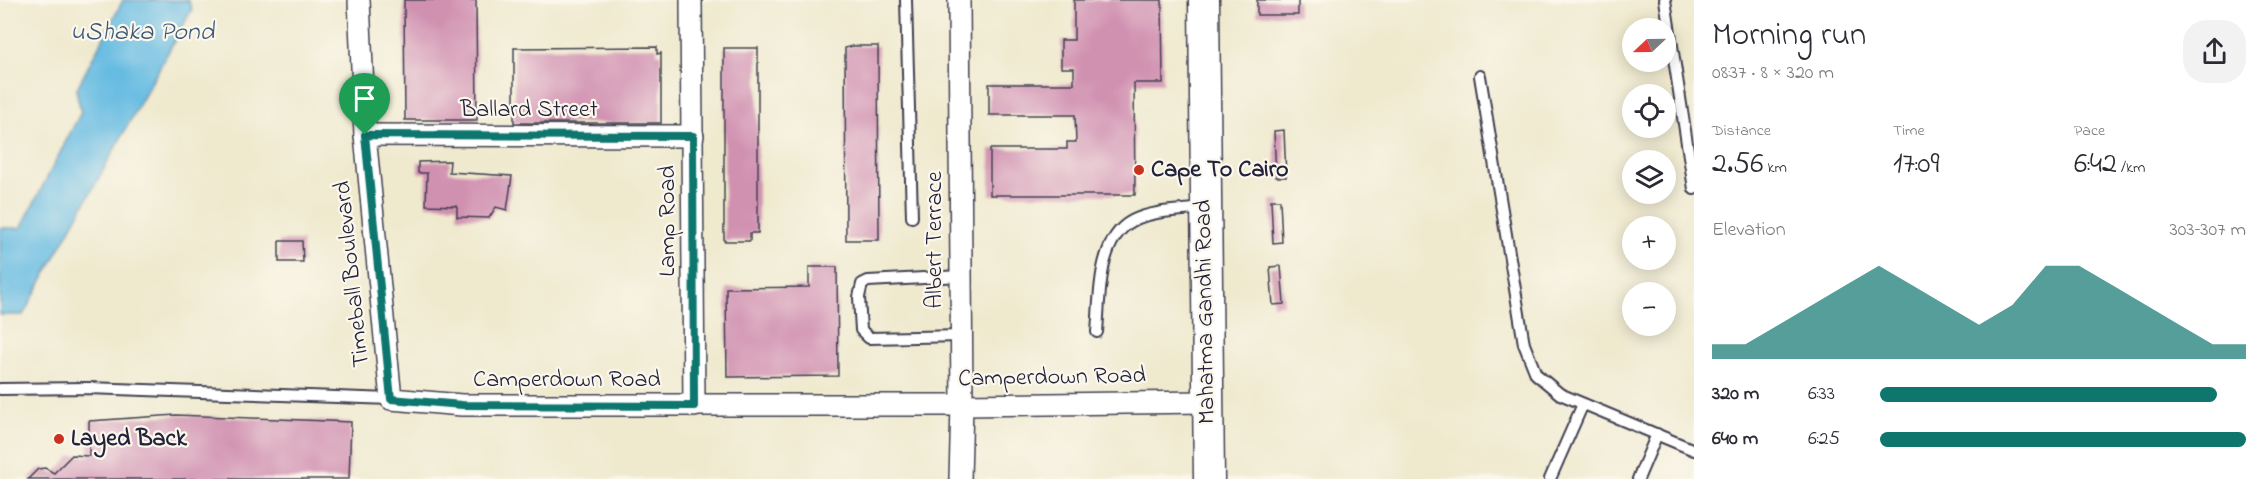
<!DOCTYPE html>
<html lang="en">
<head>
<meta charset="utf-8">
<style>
	:root { --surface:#fff; --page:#f2f2f3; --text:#2b2b33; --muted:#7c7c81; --accent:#0f766e }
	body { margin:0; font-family:"Indie Flower",sans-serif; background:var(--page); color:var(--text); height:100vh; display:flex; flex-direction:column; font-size:22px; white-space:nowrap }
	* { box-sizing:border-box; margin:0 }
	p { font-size:20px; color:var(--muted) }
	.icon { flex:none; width:33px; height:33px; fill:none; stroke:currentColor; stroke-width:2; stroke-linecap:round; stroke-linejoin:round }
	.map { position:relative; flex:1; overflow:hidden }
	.details { display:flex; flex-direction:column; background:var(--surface); width:570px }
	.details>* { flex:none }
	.needle { width:39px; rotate:248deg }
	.fabs { position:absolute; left:1622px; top:18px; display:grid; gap:12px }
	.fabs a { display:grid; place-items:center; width:54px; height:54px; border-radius:50%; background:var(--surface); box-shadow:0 3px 15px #0003; font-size:30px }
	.pin { position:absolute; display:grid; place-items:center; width:51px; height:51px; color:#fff; margin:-62px -26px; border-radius:50% 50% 50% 0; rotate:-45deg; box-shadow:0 0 6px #0007 }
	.pin .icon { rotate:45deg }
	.round { display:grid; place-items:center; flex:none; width:63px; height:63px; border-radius:24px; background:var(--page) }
	.summary { display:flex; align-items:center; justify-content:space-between; height:102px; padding:0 18px }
	h1 { font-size:33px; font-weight:600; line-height:45px }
	.stats { display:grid; grid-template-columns:repeat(3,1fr); gap:9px; height:102px; padding:6px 18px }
	.stats div { display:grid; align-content:center }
	.stats b { font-size:30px; font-weight:600 }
	.stats small { font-size:16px; font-weight:400 }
	.stats p { font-size:16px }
	.chart { height:168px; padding:12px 18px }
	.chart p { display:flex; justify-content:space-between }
	.chart svg { width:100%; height:108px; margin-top:6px; fill:var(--accent); opacity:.7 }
	ul { padding:0 18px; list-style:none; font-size:20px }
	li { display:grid; grid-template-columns:96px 72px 1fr; align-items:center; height:45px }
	li i { height:15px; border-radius:8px; background:var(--accent) }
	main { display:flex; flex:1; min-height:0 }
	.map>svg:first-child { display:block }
	.water { fill:#66bbe2; stroke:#446e8e; stroke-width:1.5 }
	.building { fill:#d090b0 }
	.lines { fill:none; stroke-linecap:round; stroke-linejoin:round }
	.lane-casing { stroke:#414051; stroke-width:14 }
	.street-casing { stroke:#414051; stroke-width:24 }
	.secondary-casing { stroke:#414051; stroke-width:33 }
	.lane { stroke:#fff; stroke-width:10 }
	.street { stroke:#fff; stroke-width:21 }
	.secondary { stroke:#fff; stroke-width:30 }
	.route-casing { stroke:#fff; stroke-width:12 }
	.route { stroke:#0f766e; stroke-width:8 }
	.poi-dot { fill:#c8321e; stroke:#fbf7ec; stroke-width:2 }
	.labels { text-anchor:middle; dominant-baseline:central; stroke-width:4.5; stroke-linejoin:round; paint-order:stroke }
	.street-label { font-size:24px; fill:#22223b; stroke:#fbf7ec }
	.poi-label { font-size:24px; font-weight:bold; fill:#22223b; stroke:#fbf7ec; text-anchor:start }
	.water-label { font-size:26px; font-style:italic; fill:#3a5875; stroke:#fbf7ec }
</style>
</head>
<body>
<main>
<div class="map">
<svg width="1694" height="479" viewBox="0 0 1694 479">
	<rect width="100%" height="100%" fill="#fbf7ec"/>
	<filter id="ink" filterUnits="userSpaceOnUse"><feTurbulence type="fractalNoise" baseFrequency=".0167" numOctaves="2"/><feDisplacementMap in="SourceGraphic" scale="12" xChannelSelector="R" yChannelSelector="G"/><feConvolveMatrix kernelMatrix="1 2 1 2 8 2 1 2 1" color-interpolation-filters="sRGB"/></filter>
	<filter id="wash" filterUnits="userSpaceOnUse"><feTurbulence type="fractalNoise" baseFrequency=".008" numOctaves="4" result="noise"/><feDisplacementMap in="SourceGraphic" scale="24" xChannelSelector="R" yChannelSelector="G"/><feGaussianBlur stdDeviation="1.35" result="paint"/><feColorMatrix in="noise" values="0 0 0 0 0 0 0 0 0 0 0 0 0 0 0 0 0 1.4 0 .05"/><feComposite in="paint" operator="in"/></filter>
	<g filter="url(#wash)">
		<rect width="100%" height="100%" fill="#efe9ce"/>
		<path class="water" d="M123 0H188L192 9 23 315H0V228H21L81 112 76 90Z"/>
		<g id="blocks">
			<g class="building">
				<path d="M404 0H476L477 120H405Z"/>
				<path d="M1074 0H1162L1163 83H1134L1135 195H990V149H1067V142H1076L1075 115H989V84H1074V68H1061V40H1074Z"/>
				<rect x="1257" y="0" width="41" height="15"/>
				<path d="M853 46H878L879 240H846L845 48Z"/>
				<path d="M657 47V54L661 53V123H514V48Z"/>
				<path d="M724 48H758V233H750V241H724Z"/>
				<path d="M1284 130 1286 177H1276L1274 131Z"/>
				<path d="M450 161 449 172 512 176 507 210 496 207 489 218 457 217V206L426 205 427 173H418V162Z"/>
				<path d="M1271 200H1280L1282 242 1273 243Z"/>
				<path d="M279 241H302L303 262H279Z"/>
				<path d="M1281 266 1284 304 1273 305 1270 267Z"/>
				<path d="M809 267H837L838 376 727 377 726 288 809 287Z"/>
				<path d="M176 415 351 422 349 479H28L38 469 45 468 54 473 72 455 89 456V421Z"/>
			</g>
		</g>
	</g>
	<g filter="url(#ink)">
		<use href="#blocks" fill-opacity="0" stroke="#414051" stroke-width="1.5"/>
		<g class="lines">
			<g class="lane-casing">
				<g id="lane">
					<path d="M906 0 912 217"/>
					<path d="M1665 0 1694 189"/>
					<path d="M1480 76 1524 344 1536 374 1560 394 1694 450"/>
					<path d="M961 276 868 281 862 284 859 297 861 330 869 338 962 336"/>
					<path d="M1097 332C1100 298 1097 240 1132 221 1153 210 1182 211 1205 208"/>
					<path d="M0 389 88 388 391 399"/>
					<path d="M1550 479 1583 404"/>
					<path d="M1638 479 1657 434"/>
				</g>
			</g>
			<g class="street-casing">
				<g id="street">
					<path d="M359 0 365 135 391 399 462 405H962L1206 402"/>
					<path d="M691 0 694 406"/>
					<path d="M959 0 962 405 960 479"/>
					<path d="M365 135 693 136"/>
				</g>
			</g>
			<g class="secondary-casing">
				<path id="secondary" d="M1204 0 1209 479"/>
			</g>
			<use href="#lane" class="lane"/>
			<use href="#street" class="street"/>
			<use href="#secondary" class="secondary"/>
		</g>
	</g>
	<g class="lines" filter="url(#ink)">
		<g class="route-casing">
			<path id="route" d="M365 135 693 136 694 406 462 405 391 399Z"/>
		</g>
		<use href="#route" class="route"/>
	</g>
	<g class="poi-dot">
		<circle cx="1139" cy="170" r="6"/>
		<circle cx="59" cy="439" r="6"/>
	</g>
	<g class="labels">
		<g class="street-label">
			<text x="529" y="110">Ballard Street</text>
			<text transform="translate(668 221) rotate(-90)">Lamp Road</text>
			<text transform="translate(935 240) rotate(-90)">Albert Terrace</text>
			<text transform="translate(353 274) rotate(-96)">Timeball Boulevard</text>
			<text transform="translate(1206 312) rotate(-91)">Mahatma Gandhi Road</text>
			<text transform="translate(1052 378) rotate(-1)">Camperdown Road</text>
			<text x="567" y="380">Camperdown Road</text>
		</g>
		<g class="poi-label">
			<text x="1151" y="170">Cape To Cairo</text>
			<text x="71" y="439">Layed Back</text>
		</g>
		<g class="water-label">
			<text x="142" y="33">uShaka Pond</text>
		</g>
	</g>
</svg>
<div class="fabs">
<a><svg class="needle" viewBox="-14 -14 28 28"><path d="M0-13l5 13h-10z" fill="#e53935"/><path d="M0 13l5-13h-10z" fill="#7c7c81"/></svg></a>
<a><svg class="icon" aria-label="locate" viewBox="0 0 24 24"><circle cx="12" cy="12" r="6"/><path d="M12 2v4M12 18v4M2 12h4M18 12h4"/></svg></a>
<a><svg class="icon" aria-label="layers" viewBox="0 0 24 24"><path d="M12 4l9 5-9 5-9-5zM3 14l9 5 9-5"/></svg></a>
<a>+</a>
<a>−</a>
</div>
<div class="pin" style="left:365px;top:135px;background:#1e9e55"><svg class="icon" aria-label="arrive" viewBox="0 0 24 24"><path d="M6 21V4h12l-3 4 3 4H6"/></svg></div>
</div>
<section class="details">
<div class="summary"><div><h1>Morning run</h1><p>08:37 · 8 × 320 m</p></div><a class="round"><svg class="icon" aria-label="share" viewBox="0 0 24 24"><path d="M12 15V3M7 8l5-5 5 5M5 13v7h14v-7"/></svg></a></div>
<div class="stats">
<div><p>Distance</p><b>2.56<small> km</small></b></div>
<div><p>Time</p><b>17:09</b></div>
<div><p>Pace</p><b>6:42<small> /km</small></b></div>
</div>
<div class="chart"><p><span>Elevation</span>303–307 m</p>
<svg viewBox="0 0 160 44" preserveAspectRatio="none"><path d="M0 44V38L10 38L20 30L30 22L40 14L50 6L60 14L70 22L80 30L90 22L100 6L110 6L120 14L130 22L140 30L150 38L160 38V44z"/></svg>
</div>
<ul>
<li><b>320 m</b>6:33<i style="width:92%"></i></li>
<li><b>640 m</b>6:25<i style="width:100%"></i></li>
</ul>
</section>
</main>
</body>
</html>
